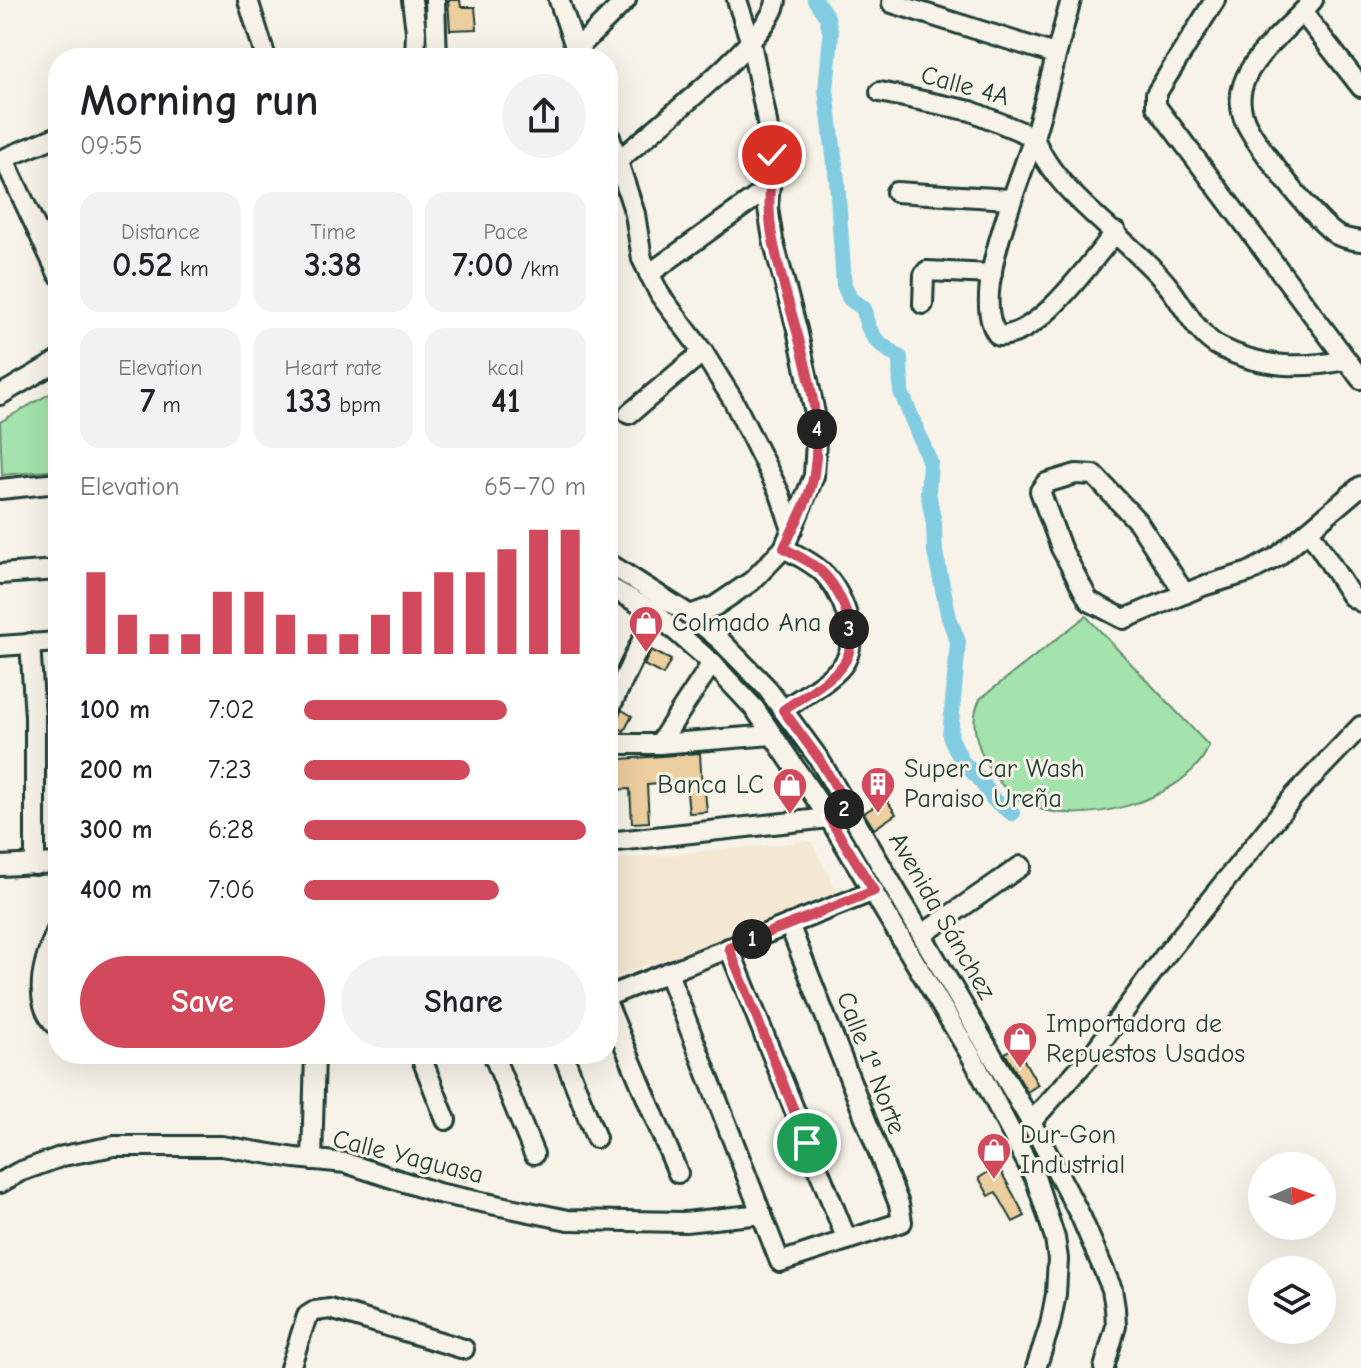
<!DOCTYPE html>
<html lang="en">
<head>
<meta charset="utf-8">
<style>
	:root { --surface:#fff; --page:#f2f2f2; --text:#202124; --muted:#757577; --accent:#d1495b }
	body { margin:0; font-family:"Comic Neue",sans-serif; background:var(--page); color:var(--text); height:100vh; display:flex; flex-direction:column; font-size:30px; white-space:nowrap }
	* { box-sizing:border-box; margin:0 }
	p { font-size:26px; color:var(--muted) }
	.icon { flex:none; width:44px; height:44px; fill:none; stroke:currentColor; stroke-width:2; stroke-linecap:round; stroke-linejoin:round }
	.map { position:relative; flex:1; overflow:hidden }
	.panel { position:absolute; left:48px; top:48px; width:570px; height:1016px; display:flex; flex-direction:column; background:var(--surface); border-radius:32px; box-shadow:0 8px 32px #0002 }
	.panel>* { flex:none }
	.needle { width:52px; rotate:88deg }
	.fabs { position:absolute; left:1248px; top:1152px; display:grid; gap:16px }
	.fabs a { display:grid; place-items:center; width:88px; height:88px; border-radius:50%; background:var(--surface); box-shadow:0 8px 32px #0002; font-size:40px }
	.pin { position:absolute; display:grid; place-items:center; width:68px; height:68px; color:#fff; margin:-34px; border:4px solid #fff; border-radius:50%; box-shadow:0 2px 8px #0007 }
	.km { position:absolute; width:40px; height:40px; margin:-20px; border-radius:50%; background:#222; color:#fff; font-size:22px; line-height:40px; text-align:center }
	.round { display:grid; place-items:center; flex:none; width:84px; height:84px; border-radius:42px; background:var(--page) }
	.summary { display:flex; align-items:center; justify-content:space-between; height:136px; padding:0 32px }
	h1 { font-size:44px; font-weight:700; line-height:60px }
	.metrics { display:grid; grid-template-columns:repeat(3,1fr); gap:12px; height:136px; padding:8px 32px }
	.metrics div { display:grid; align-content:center; border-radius:20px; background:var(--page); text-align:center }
	.metrics b { font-size:34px; font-weight:700 }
	.metrics small { font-size:22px; font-weight:400 }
	.metrics p { font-size:22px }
	.chart { height:224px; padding:16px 32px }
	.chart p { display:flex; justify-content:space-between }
	.chart svg { width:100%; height:144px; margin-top:8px; stroke:var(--accent); stroke-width:6 }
	.button { display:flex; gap:16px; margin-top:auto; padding:16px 32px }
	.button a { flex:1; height:92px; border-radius:48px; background:var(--accent); color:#fff; font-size:32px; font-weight:700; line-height:92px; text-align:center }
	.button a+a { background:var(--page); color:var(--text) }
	ul { padding:0 32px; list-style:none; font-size:26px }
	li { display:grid; grid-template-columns:128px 96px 1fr; align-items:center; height:60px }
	li i { height:20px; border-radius:10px; background:var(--accent) }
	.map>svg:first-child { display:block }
	.built { fill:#f4e8d2 }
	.green { fill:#a4e3ab; stroke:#629070; stroke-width:2 }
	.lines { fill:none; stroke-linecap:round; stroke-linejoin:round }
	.canal { stroke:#82cce2; stroke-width:16 }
	.building { fill:#ecce9f; stroke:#1f3d34; stroke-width:2 }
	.minor-casing { stroke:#1f3d34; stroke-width:24 }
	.minor { stroke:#f7f3e8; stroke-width:18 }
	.route-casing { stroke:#fff; stroke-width:16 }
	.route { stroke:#d1495b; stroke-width:10 }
	.labels { text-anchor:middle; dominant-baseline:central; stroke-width:6; stroke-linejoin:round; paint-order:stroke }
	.street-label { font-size:26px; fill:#1f3d34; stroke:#f7f3e8 }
	.poi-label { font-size:26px; fill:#1f3d34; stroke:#f7f3e8; text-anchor:start }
</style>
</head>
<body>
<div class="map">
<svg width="1361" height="1368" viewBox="0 0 1361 1368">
	<rect width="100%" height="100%" fill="#f7f3e8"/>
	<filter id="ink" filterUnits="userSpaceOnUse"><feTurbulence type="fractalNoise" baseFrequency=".0125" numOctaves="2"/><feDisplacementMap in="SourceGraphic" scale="16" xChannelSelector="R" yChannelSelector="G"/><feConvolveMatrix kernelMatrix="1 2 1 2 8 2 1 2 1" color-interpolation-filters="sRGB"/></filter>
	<g filter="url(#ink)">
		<path class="built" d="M811 841 843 902 608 978V860Z"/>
		<g class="green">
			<path d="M58 389V470L2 475 0 422Z"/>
			<path d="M1086 616 1209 746C1186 802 1077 830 1024 803 1007 794 987 770 981 752 974 732 971 718 980 699Z"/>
		</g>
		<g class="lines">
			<path class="canal" d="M815 0 827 17 831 35 826 90 837 180 844 285 850 299 864 309C867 336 879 344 900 358L901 392 930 462 928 492 934 524 935 552 949 618 958 642 950 736 962 762 979 778 994 800 1012 813"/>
		</g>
		<g class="building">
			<path d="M448 0H460L461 7H475L477 29 450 30Z"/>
			<path d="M651 650 671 660 663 675 644 665Z"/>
			<path d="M622 710 632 716 624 731 611 723 615 721Z"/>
			<path d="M700 753 702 791H705L707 812 689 813 686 782 647 785 649 822 632 823 630 789 611 790 609 760Z"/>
			<path d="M886 799 896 814 874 829 864 813Z"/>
			<path d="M1016 1046 1038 1085 1027 1092 1005 1053Z"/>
			<path d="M998 1166 1025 1216 1013 1222 996 1192 989 1196 979 1178Z"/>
		</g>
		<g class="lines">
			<g class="minor-casing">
				<g id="minor">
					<path d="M248 0 266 58"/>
					<path d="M412 0 416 31 415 58"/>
					<path d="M435 0 437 58"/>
					<path d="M559 0 579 58"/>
					<path d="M1071 0C1058 45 1048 92 1034 137 1022 177 966 301 999 336 1041 336 1090 262 1116 232"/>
					<path d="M1215 0 1156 94V106L1361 379"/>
					<path d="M1313 0C1293 25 1252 54 1243 85 1239 96 1240 110 1245 121 1255 144 1316 222 1337 235 1345 239 1353 240 1361 241"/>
					<path d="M892 3 1055 54"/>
					<path d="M1303 13 1361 87"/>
					<path d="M576 50 626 0"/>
					<path d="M880 92 971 111 1034 137"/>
					<path d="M608 131 635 214 642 259 660 295 703 352 733 400 780 494 792 530"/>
					<path d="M1034 137C1055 195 1130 238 1169 287 1184 306 1198 336 1220 347 1261 368 1302 369 1346 360"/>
					<path d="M4 159 58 274"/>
					<path d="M0 160 58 136"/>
					<path d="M619 160C649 133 775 35 776 0"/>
					<path d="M896 192 1010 199"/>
					<path d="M649 274 770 187"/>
					<path d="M923 304 924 275 927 271 992 274"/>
					<path d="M0 395 58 361"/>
					<path d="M629 414 703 352"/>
					<path d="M0 489 58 483"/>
					<path d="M1310 532 1351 596 1361 602"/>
					<path d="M608 563 690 615 719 639 766 687 819 759 1031 1122 1081 1217 1112 1289 1115 1308 1116 1326 1104 1368"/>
					<path d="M0 574 58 570"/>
					<path d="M608 586 655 613 712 663 755 709 829 818 973 1059 1036 1180 1055 1238 1058 1259 1056 1294 1050 1325 1036 1368"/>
					<path d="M1185 594 1138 522 1094 475 1076 474 1046 483 1040 491 1061 548 1089 601 1124 619 1203 586 1249 572 1277 557 1361 486"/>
					<path d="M690 615 715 606 752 581 784 548 814 476 817 423 797 329 773 240 768 208 772 155 766 116 751 43 737 0"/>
					<path d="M30 643 35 717V865"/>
					<path d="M0 646 58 642"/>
					<path d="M783 710C800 698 830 681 842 666 863 640 842 590 821 571 810 561 796 555 784 548"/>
					<path d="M608 712 655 613"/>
					<path d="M608 744H659L773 735"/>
					<path d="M659 744 712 663"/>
					<path d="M608 842 829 818 835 814"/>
					<path d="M0 866 58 863"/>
					<path d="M58 928C44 958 30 1002 58 1027"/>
					<path d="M923 934 1021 866"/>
					<path d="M729 948 847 1240"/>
					<path d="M668 973 780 1262 902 1222 899 1204 789 924"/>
					<path d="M608 996 874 891"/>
					<path d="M608 1006 678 1173"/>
					<path d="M420 1054 446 1120"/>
					<path d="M493 1054 534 1154"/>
					<path d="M563 1054 596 1138"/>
					<path d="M1031 1122 1094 1052 1164 957 1294 796 1361 726"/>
					<path d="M312 1160 315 1054"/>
					<path d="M0 1183 19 1172 63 1156 114 1146H222L295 1158 346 1163 438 1193 568 1220 685 1222 762 1214"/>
					<path d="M290 1368 307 1316 315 1311 330 1309 464 1349"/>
				</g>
			</g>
			<use href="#minor" class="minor"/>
		</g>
	</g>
	<g class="lines" filter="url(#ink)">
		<g class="route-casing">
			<path id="route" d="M772 155C770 184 767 211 773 240 787 315 827 397 814 474 810 499 794 525 784 548 796 555 810 561 821 571 842 590 863 639 842 666 830 681 800 698 783 710L819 759 848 807 829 818 874 891 729 948 807 1143"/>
		</g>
		<use href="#route" class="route"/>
	</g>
	<defs>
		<g id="shop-pin" transform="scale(1.8)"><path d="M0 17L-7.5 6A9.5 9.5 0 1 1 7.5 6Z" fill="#d1495b" stroke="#f7f3e8"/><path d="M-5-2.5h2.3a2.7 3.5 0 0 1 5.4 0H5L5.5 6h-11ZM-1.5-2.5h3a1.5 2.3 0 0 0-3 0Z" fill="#fff"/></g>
		<g id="building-pin" transform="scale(1.8)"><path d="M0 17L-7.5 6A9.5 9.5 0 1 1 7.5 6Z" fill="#d1495b" stroke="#f7f3e8"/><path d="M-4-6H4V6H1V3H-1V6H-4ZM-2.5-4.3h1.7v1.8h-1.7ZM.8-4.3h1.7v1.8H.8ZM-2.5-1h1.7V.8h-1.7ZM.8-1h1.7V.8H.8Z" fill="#fff"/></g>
	</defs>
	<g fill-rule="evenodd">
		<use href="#shop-pin" x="646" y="623"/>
		<use href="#building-pin" x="878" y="784"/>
		<use href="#shop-pin" x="790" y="785"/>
		<use href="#shop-pin" x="1020" y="1039"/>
		<use href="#shop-pin" x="994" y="1150"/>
	</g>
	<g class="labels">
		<g class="street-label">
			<text transform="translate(965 86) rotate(15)">Calle 4A</text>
			<text transform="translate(942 916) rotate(60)">Avenida Sánchez</text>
			<text transform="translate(871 1063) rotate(69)">Calle 1ª Norte</text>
			<text transform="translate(408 1157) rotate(14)">Calle Yaguasa</text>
		</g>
		<g class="poi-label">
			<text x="672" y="623">Colmado Ana</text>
			<text x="904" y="769">Super Car Wash<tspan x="904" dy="30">Paraiso Ureña</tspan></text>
			<text x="764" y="785" text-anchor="end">Banca LC</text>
			<text x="1046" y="1024">Importadora de<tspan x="1046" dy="30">Repuestos Usados</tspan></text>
			<text x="1020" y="1135">Dur-Gon<tspan x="1020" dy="30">Industrial</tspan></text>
		</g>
	</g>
</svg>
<div class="fabs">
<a><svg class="needle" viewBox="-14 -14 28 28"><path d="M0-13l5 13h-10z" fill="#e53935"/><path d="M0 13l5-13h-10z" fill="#757577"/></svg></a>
<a><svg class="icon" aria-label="layers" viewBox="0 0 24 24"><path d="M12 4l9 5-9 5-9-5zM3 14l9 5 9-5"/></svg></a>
</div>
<div class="pin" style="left:807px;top:1143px;background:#1e9e55"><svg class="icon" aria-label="arrive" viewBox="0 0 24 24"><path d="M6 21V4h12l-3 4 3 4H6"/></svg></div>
<div class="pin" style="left:772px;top:155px;background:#d93025"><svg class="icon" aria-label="check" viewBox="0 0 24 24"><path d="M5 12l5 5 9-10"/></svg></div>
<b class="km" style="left:752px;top:939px">1</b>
<b class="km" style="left:844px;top:809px">2</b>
<b class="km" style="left:849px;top:629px">3</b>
<b class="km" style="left:817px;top:429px">4</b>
<section class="panel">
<div class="summary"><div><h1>Morning run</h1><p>09:55</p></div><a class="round"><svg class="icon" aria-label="share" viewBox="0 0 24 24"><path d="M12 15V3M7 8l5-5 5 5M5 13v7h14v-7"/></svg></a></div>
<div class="metrics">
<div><p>Distance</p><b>0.52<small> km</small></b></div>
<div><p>Time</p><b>3:38</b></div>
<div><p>Pace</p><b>7:00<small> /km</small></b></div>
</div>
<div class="metrics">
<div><p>Elevation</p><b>7<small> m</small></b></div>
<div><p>Heart rate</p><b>133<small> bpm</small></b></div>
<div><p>kcal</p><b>41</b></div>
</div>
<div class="chart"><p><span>Elevation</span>65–70 m</p>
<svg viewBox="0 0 160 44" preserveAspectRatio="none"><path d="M5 44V19M15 44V32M25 44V38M35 44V38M45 44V25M55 44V25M65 44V32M75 44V38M85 44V38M95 44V32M105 44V25M115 44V19M125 44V19M135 44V12M145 44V6M155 44V6"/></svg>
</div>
<ul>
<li><b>100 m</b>7:02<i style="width:72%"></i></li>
<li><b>200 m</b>7:23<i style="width:59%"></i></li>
<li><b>300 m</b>6:28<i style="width:100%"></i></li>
<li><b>400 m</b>7:06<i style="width:69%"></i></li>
</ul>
<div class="button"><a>Save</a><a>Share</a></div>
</section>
</div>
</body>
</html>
